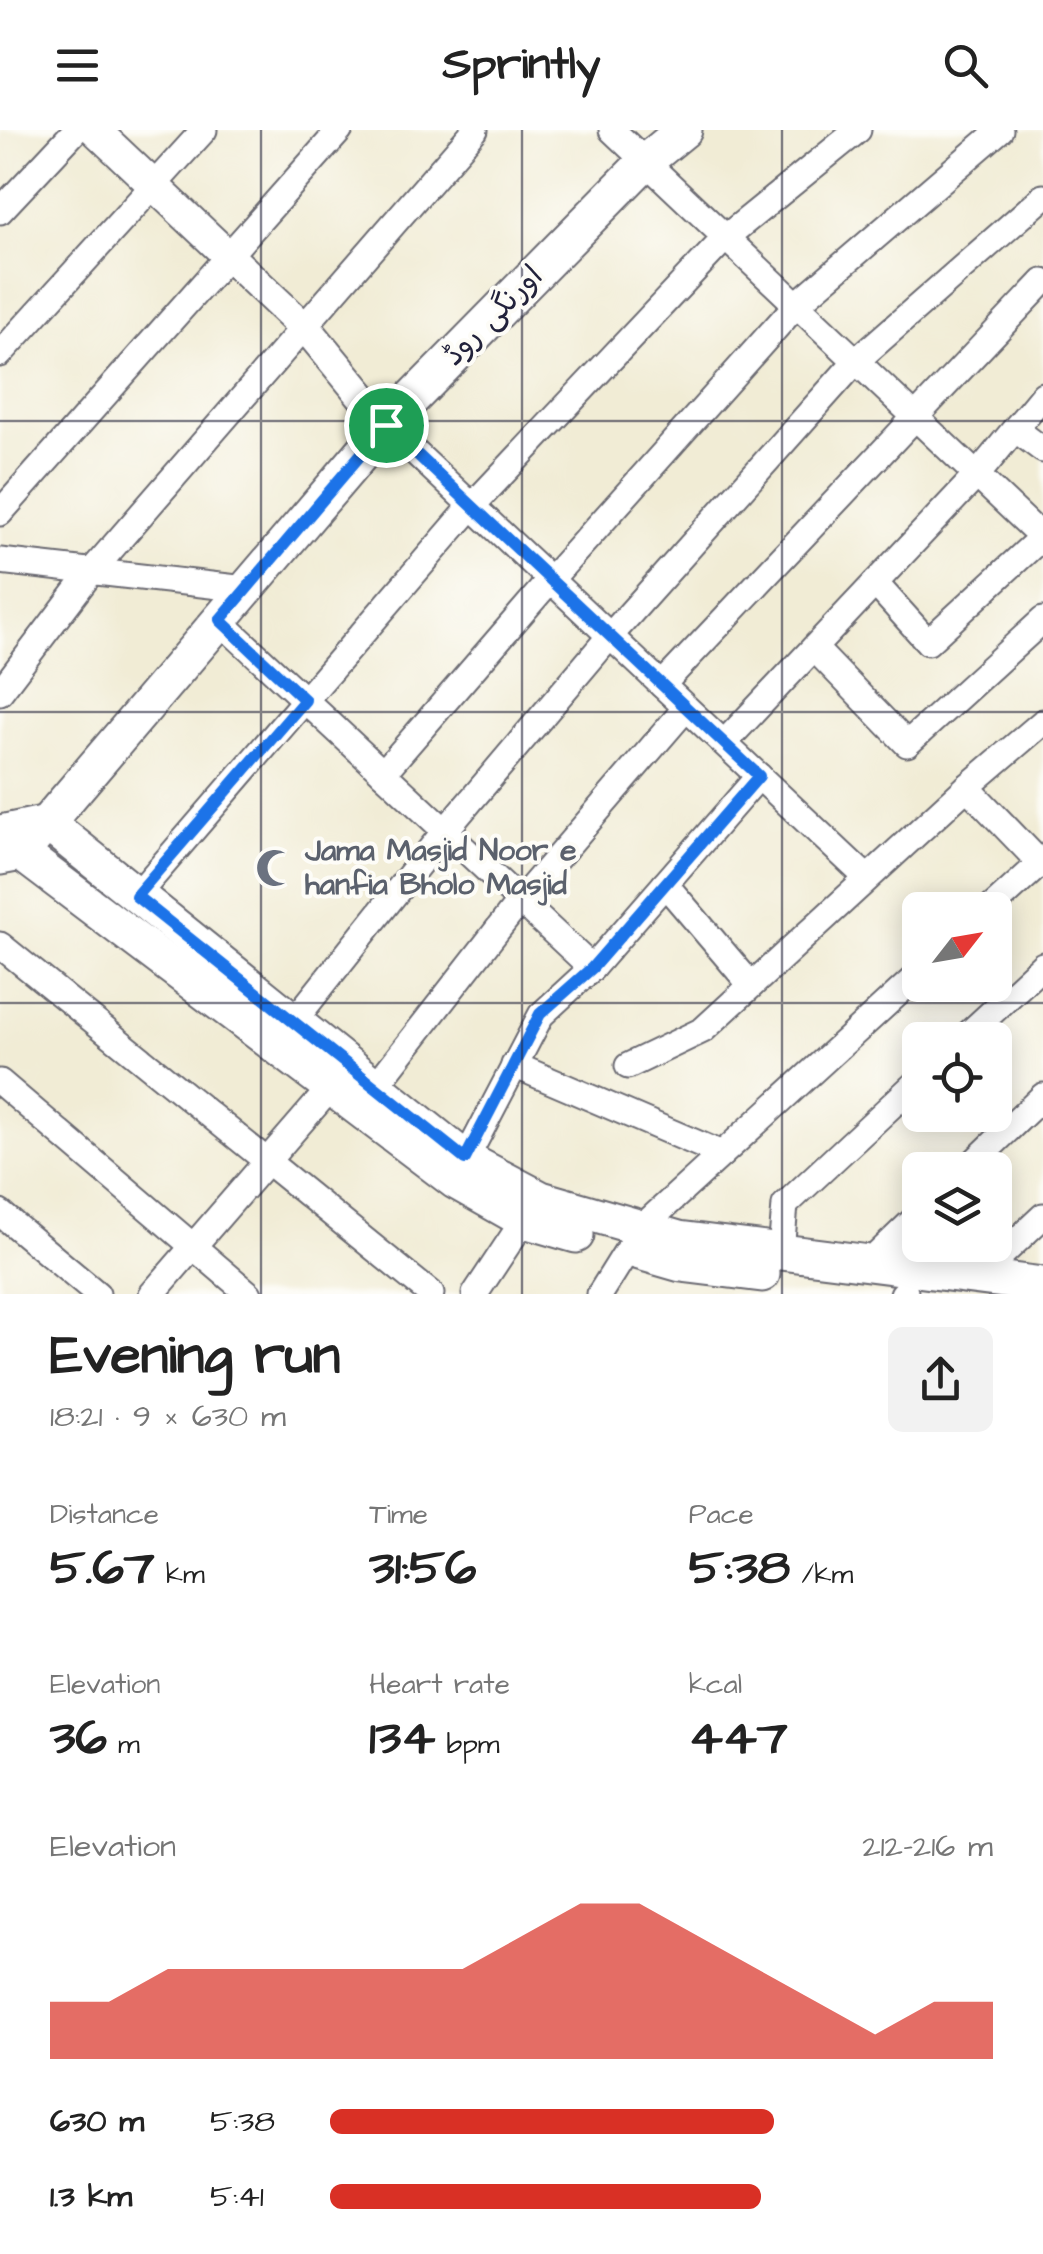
<!DOCTYPE html>
<html lang="en">
<head>
<meta charset="utf-8">
<style>
	:root { --surface:#fff; --page:#f2f2f2; --text:#222; --muted:#767676; --accent:#d93025 }
	body { margin:0; font-family:"Architects Daughter","Playpen Sans Arabic",sans-serif; background:var(--page); color:var(--text); height:100vh; display:flex; flex-direction:column; font-size:38px; white-space:nowrap }
	* { box-sizing:border-box; margin:0 }
	p { font-size:32px; color:var(--muted) }
	.icon { flex:none; width:55px; height:55px; fill:none; stroke:currentColor; stroke-width:2; stroke-linecap:round; stroke-linejoin:round }
	.map { position:relative; height:1164px; overflow:hidden }
	.details { display:flex; flex-direction:column; background:var(--surface); flex:1 }
	.details>* { flex:none }
	.needle { width:65px; rotate:59deg }
	.controls { position:absolute; left:902px; top:762px; display:grid; gap:20px }
	.controls a { display:grid; place-items:center; width:110px; height:110px; border-radius:15px; background:var(--surface); box-shadow:0 5px 25px #0003; font-size:50px }
	.pin { position:absolute; display:grid; place-items:center; width:85px; height:85px; color:#fff; margin:-42px; border:5px solid #fff; border-radius:50%; box-shadow:0 2px 10px #0007 }
	.round { display:grid; place-items:center; flex:none; width:105px; height:105px; border-radius:15px; background:var(--page) }
	.head { display:flex; align-items:center; justify-content:space-between; height:170px; padding:0 50px }
	h1 { font-size:55px; font-weight:700; line-height:75px }
	.metrics { display:grid; grid-template-columns:repeat(3,1fr); gap:15px; height:170px; padding:10px 50px }
	.metrics div { display:grid; align-content:center }
	.metrics b { font-size:50px; font-weight:700 }
	.metrics small { font-size:28px; font-weight:400 }
	.metrics p { font-size:28px }
	.chart { height:280px; padding:20px 50px }
	.chart p { display:flex; justify-content:space-between }
	.chart svg { width:100%; height:180px; margin-top:10px; fill:var(--accent); opacity:.7 }
	ul { padding:0 50px; list-style:none; font-size:32px }
	li { display:grid; grid-template-columns:160px 120px 1fr; align-items:center; height:75px }
	li i { height:25px; border-radius:12px; background:var(--accent) }
	header { display:flex; justify-content:space-between; align-items:center; height:130px; padding:0 50px; background:var(--surface); font-size:45px; font-weight:700 }
	.map>svg:first-child { display:block }
	.lines { fill:none; stroke-linecap:round; stroke-linejoin:round }
	.minor-casing { stroke:#6a6971; stroke-width:29 }
	.tertiary-casing { stroke:#6a6971; stroke-width:34 }
	.secondary-casing { stroke:#6a6971; stroke-width:39 }
	.minor { stroke:#fff; stroke-width:25 }
	.tertiary { stroke:#fff; stroke-width:30 }
	.secondary { stroke:#fff; stroke-width:35 }
	.route-casing { stroke:#fff; stroke-width:20 }
	.route { stroke:#1a73e8; stroke-width:12 }
	.grid { fill:none; stroke:#22223b; stroke-width:2.5; stroke-opacity:0.55 }
	.labels { text-anchor:middle; dominant-baseline:central; stroke-width:8; stroke-linejoin:round; paint-order:stroke }
	.street-label { font-size:30px; fill:#22223b; stroke:#fdfcf7 }
	.worship-label { font-size:30px; font-weight:bold; fill:#5b616d; stroke:#fdfcf7; text-anchor:start }
</style>
</head>
<body>
<header><svg class="icon" aria-label="menu" viewBox="0 0 24 24"><path d="M4 6h16M4 12h16M4 18h16"/></svg>Sprintly<svg class="icon" aria-label="search" viewBox="0 0 24 24"><circle cx="10" cy="10" r="6"/><path d="M15 15l6 6"/></svg></header>
<div class="map">
<svg width="1043" height="1164" viewBox="0 0 1043 1164">
	<rect width="100%" height="100%" fill="#fdfcf7"/>
	<filter id="ink" filterUnits="userSpaceOnUse"><feTurbulence type="fractalNoise" baseFrequency=".01" numOctaves="2"/><feDisplacementMap in="SourceGraphic" scale="20" xChannelSelector="R" yChannelSelector="G"/><feConvolveMatrix kernelMatrix="1 2 1 2 8 2 1 2 1" color-interpolation-filters="sRGB"/></filter>
	<filter id="wash" filterUnits="userSpaceOnUse"><feTurbulence type="fractalNoise" baseFrequency=".0048" numOctaves="4" result="noise"/><feDisplacementMap in="SourceGraphic" scale="40" xChannelSelector="R" yChannelSelector="G"/><feGaussianBlur stdDeviation="2.25" result="paint"/><feColorMatrix in="noise" values="0 0 0 0 0 0 0 0 0 0 0 0 0 0 0 0 0 1.4 0 .05"/><feComposite in="paint" operator="in"/></filter>
	<g filter="url(#wash)">
		<rect width="100%" height="100%" fill="#f1ecd5"/>
	</g>
	<g filter="url(#ink)">
		<g class="lines">
			<g class="minor-casing">
				<g id="minor">
					<path d="M612 0 1042 407 928 512 875 453"/>
					<path d="M0 81 76 0"/>
					<path d="M0 224 204 0"/>
					<path d="M386 295 867 748"/>
					<path d="M1015 299 1043 320"/>
					<path d="M0 383 340 0"/>
					<path d="M0 431 246 459"/>
					<path d="M219 490 592 838"/>
					<path d="M814 518 907 614 1043 490"/>
					<path d="M662 555 1043 152"/>
					<path d="M0 562 92 441 475 0"/>
					<path d="M724 613 977 345 1043 265"/>
					<path d="M383 643 550 450 797 174 1000 0"/>
					<path d="M967 657 1043 736"/>
					<path d="M665 754 751 855"/>
					<path d="M136 766 472 376 726 107 858 0"/>
					<path d="M989 780 1043 731"/>
					<path d="M0 815 431 1164"/>
					<path d="M293 892 445 701 610 506 856 231 1043 67"/>
					<path d="M962 910 1043 835"/>
					<path d="M514 935 722 1024"/>
					<path d="M628 936 703 900 967 657 1043 592"/>
					<path d="M0 952 249 1164"/>
					<path d="M375 957 520 771 686 578"/>
					<path d="M966 1040 1043 966"/>
					<path d="M459 1042 541 885 592 838 759 646"/>
					<path d="M0 1083 97 1164"/>
					<path d="M641 1098 920 843"/>
					<path d="M781 1122 785 1075 920 949"/>
					<path d="M869 1133 920 1084"/>
					<path d="M978 1147 1043 1086"/>
					<path d="M152 1164 333 955"/>
					<path d="M475 1164 524 1090"/>
					<path d="M600 1164 628 1119"/>
					<path d="M903 1164 905 1162"/>
				</g>
			</g>
			<g class="tertiary-casing">
				<path id="tertiary" d="M95 0 313 206 386 295"/>
			</g>
			<g class="secondary-casing">
				<g id="secondary">
					<path d="M0 703 47 693 465 1029 541 1069 679 1109 1043 1155"/>
					<path d="M33 709 386 295 646 31 684 0"/>
					<path d="M0 727 21 723 455 1051 524 1090 576 1105"/>
					<path d="M636 1121 681 1134 762 1144"/>
				</g>
			</g>
			<use href="#minor" class="minor"/>
			<use href="#tertiary" class="tertiary"/>
			<use href="#secondary" class="secondary"/>
		</g>
	</g>
	<g class="lines" filter="url(#ink)">
		<g class="route-casing">
			<path id="route" d="M386 295 759 646 592 838 540 884 465 1029 136 766 305 570 220 490Z"/>
		</g>
		<use href="#route" class="route"/>
	</g>
	<path class="grid" d="M261 0V1164M522 0V1164M782 0V1164M0 291H1043M0 582H1043M0 873H1043"/>
	<defs>
		<g id="mosque-bare" transform="scale(3)"><path d="M3.5-4.9A6 6 0 1 0 3.5 4.9A5 5 0 1 1 3.5-4.9Z" fill="#6b7280" stroke="#fdfcf7" stroke-width="2.5" paint-order="stroke"/></g>
	</defs>
	<g fill-rule="evenodd">
		<use href="#mosque-bare" x="275" y="738"/>
	</g>
	<g class="labels">
		<g class="street-label">
			<text transform="translate(493 186) rotate(-45)">اورنگی روڈ</text>
		</g>
		<g class="worship-label">
			<text x="305" y="721">Jama Masjid Noor e<tspan x="305" dy="34">hanfia Bholo Masjid</tspan></text>
		</g>
	</g>
</svg>
<div class="controls">
<a><svg class="needle" viewBox="-14 -14 28 28"><path d="M0-13l5 13h-10z" fill="#e53935"/><path d="M0 13l5-13h-10z" fill="#767676"/></svg></a>
<a><svg class="icon" aria-label="locate" viewBox="0 0 24 24"><circle cx="12" cy="12" r="6"/><path d="M12 2v4M12 18v4M2 12h4M18 12h4"/></svg></a>
<a><svg class="icon" aria-label="layers" viewBox="0 0 24 24"><path d="M12 4l9 5-9 5-9-5zM3 14l9 5 9-5"/></svg></a>
</div>
<div class="pin" style="left:386px;top:295px;background:#1e9e55"><svg class="icon" aria-label="arrive" viewBox="0 0 24 24"><path d="M6 21V4h12l-3 4 3 4H6"/></svg></div>
</div>
<section class="details">
<div class="head"><div><h1>Evening run</h1><p>18:21 · 9 × 630 m</p></div><a class="round"><svg class="icon" aria-label="share" viewBox="0 0 24 24"><path d="M12 15V3M7 8l5-5 5 5M5 13v7h14v-7"/></svg></a></div>
<div class="metrics">
<div><p>Distance</p><b>5.67<small> km</small></b></div>
<div><p>Time</p><b>31:56</b></div>
<div><p>Pace</p><b>5:38<small> /km</small></b></div>
</div>
<div class="metrics">
<div><p>Elevation</p><b>36<small> m</small></b></div>
<div><p>Heart rate</p><b>134<small> bpm</small></b></div>
<div><p>kcal</p><b>447</b></div>
</div>
<div class="chart"><p><span>Elevation</span>212–216 m</p>
<svg viewBox="0 0 160 44" preserveAspectRatio="none"><path d="M0 44V30L10 30L20 22L30 22L40 22L50 22L60 22L70 22L80 14L90 6L100 6L110 14L120 22L130 30L140 38L150 30L160 30V44z"/></svg>
</div>
<ul>
<li><b>630 m</b>5:38<i style="width:67%"></i></li>
<li><b>1.3 km</b>5:41<i style="width:65%"></i></li>
</ul>
</section>
</body>
</html>
